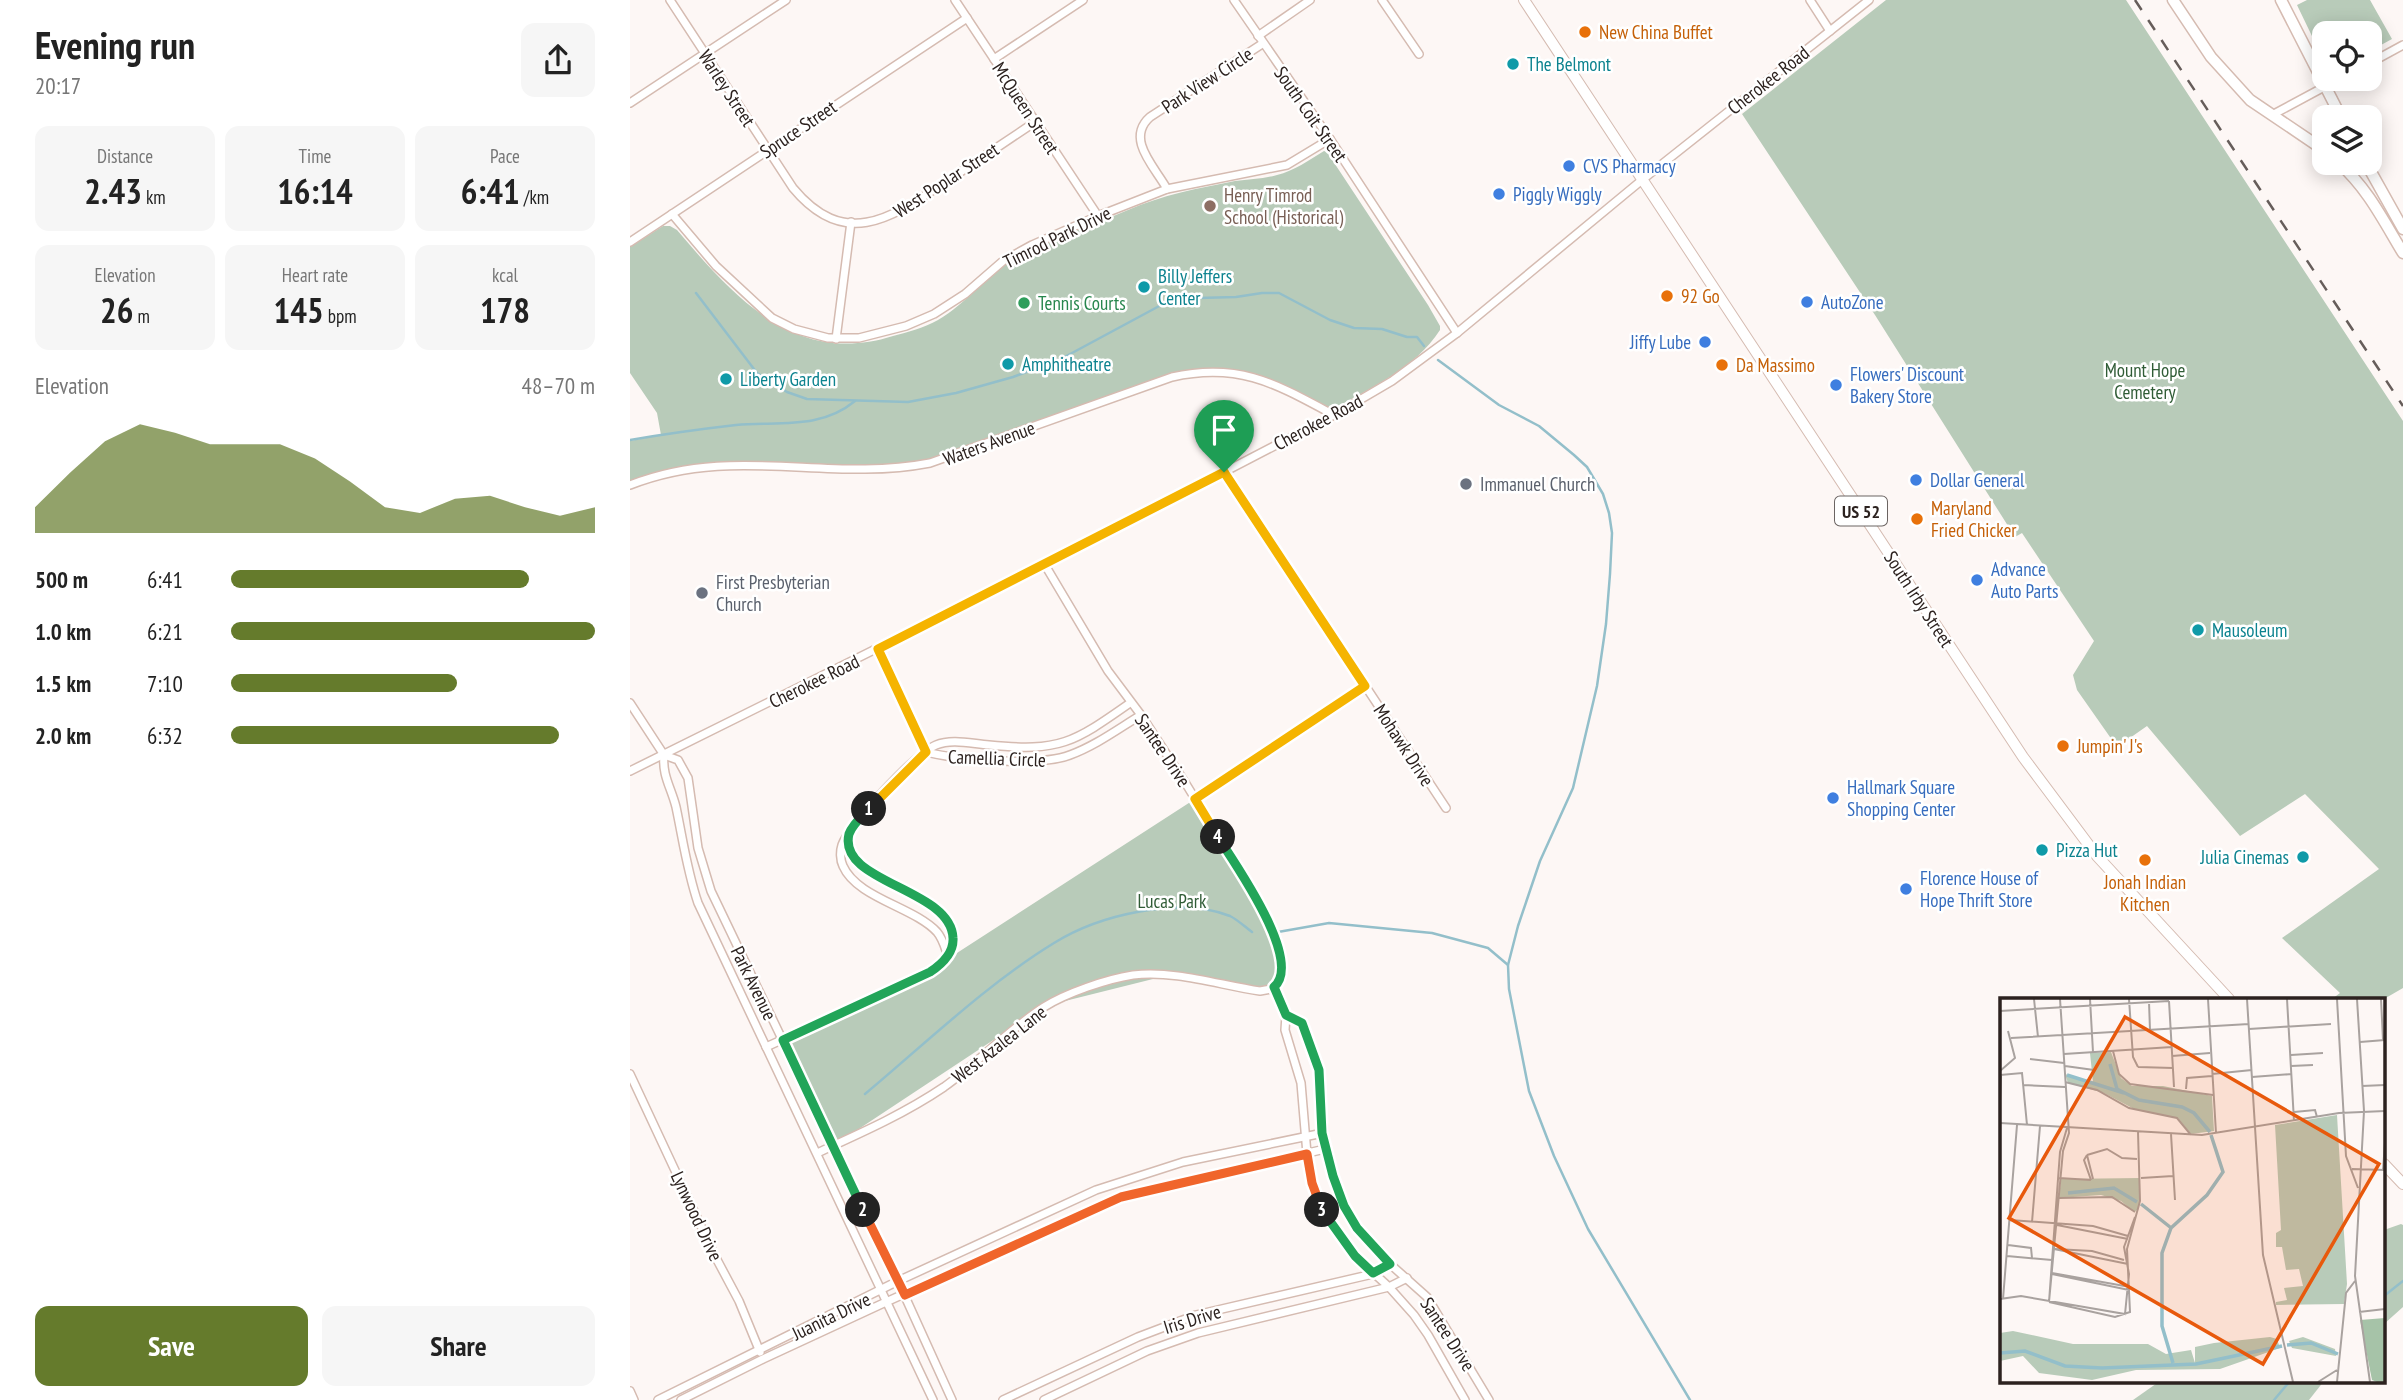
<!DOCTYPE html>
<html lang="en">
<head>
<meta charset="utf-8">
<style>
	:root { --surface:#fff; --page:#f6f6f6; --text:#222; --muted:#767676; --accent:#657b2c }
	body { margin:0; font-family:"PT Sans Narrow",sans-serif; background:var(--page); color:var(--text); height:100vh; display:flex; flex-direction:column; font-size:26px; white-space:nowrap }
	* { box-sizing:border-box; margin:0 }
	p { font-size:23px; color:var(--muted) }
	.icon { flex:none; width:38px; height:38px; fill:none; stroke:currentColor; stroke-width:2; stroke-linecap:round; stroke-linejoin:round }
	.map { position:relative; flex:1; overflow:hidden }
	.drawer { display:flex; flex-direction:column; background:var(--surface); width:630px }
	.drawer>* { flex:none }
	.tools { position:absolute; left:1682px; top:21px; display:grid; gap:14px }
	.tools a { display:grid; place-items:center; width:70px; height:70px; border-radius:14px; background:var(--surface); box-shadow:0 4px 18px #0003; font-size:35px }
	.pin { position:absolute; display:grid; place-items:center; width:60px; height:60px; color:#fff; margin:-72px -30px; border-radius:50% 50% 50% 0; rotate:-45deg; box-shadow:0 0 7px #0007 }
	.pin .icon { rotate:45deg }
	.km { position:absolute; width:35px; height:35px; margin:-18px; border-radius:50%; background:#222; color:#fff; font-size:19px; line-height:35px; text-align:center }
	.round { display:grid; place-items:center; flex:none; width:74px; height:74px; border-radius:14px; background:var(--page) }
	.headline { display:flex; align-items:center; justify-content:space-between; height:119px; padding:0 35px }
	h1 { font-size:38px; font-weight:600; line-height:52px }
	.figures { display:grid; grid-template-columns:repeat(3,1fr); gap:10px; height:119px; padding:7px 35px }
	.figures div { display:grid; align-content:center; border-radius:14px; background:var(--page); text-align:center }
	.figures b { font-size:35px; font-weight:600 }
	.figures small { font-size:19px; font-weight:400 }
	.figures p { font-size:19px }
	.chart { height:196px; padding:14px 35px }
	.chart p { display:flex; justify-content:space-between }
	.chart svg { width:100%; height:126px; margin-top:7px; fill:var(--accent); opacity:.7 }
	.action { display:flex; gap:14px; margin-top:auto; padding:14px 35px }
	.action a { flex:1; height:80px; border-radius:14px; background:var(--accent); color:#fff; font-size:28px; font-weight:600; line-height:80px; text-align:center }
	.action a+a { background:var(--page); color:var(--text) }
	ul { padding:0 35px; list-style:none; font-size:23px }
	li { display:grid; grid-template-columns:112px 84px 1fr; align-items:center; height:52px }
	li i { height:18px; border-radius:9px; background:var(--accent) }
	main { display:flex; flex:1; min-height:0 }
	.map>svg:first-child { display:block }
	.green { fill:#b8cbb9 }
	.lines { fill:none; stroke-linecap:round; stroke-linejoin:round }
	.stream { stroke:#93bfca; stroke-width:2.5 }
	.minor-casing { stroke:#d5bbb1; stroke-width:10 }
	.major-casing { stroke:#d5bbb1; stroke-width:12 }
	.highway-casing { stroke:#d5bbb1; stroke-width:13 }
	.minor { stroke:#fff; stroke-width:7 }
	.major { stroke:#fff; stroke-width:10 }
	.highway { stroke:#fff; stroke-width:10 }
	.rail { stroke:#665d5a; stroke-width:2.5; stroke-dasharray:12 12; stroke-linecap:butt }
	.split-1-casing { stroke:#fff; stroke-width:14 }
	.split-2-casing { stroke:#fff; stroke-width:14 }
	.split-3-casing { stroke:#fff; stroke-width:14 }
	.split-4-casing { stroke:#fff; stroke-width:14 }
	.split-5-casing { stroke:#fff; stroke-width:14 }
	.split-1 { stroke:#f5b400; stroke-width:9 }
	.split-2 { stroke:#22a559; stroke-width:9 }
	.split-3 { stroke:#f0652b; stroke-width:9 }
	.split-4 { stroke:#22a559; stroke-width:9 }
	.split-5 { stroke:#f5b400; stroke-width:9 }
	.food-dot { fill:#e8710a; stroke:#fff; stroke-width:2.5 }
	.culture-dot { fill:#0f9aa8; stroke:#fff; stroke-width:2.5 }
	.shop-dot { fill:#3f7fe0; stroke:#fff; stroke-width:2.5 }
	.education-dot { fill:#8d6e63; stroke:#fff; stroke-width:2.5 }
	.leisure-dot { fill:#2e9e5b; stroke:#fff; stroke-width:2.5 }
	.worship-dot { fill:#6b7280; stroke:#fff; stroke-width:2.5 }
	.labels { text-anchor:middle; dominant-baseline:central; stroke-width:5; stroke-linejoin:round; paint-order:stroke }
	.shield { fill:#fff; stroke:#6b6462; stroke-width:2 }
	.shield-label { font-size:18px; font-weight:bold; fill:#2c221f }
	.food-label { font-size:19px; fill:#c56008; stroke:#fff; text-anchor:start }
	.culture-label { font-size:19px; fill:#0d838f; stroke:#fff; text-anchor:start }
	.street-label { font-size:19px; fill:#2c221f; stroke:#fff }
	.shop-label { font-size:19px; fill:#366cbe; stroke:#fff; text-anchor:start }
	.education-label { font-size:19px; fill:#785e54; stroke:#fff; text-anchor:start }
	.leisure-label { font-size:19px; fill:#27864d; stroke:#fff; text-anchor:start }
	.park-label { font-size:19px; fill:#305c36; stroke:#fff }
	.worship-label { font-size:19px; fill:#5b616d; stroke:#fff; text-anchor:start }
	.inset-river { fill:none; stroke:#93bfca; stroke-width:3.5 }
	.inset-road { fill:none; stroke:#a9a29f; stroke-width:2 }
	.view { fill:#e8590c; fill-opacity:0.15; stroke:#e8590c; stroke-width:3.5 }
	.inset-edge { fill:none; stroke:#2c221f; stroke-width:3.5 }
</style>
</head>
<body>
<main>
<section class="drawer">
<div class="headline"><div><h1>Evening run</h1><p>20:17</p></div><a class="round"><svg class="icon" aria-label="share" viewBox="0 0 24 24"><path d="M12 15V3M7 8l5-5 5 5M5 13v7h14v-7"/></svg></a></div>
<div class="figures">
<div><p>Distance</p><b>2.43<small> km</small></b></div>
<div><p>Time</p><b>16:14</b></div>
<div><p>Pace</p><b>6:41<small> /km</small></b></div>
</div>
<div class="figures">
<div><p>Elevation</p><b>26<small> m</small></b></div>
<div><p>Heart rate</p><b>145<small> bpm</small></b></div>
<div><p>kcal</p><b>178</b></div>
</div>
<div class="chart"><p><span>Elevation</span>48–70 m</p>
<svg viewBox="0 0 160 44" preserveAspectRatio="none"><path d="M0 44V35L10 23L20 12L30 6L40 9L50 13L60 13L70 13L80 18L90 26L100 35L110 37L120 32L130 31L140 35L150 38L160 35V44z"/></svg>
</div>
<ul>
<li><b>500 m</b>6:41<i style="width:82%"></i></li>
<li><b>1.0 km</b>6:21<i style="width:100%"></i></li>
<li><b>1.5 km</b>7:10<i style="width:62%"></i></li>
<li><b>2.0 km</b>6:32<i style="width:90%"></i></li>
</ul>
<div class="action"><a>Save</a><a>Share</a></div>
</section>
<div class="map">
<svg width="1773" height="1400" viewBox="0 0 1773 1400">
	<rect width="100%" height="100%" fill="#fdf7f5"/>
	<g class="green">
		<path d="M1256 0H1496L1773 421V988L1754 999H1702L1710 993 1652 938 1749 869 1675 794 1610 836 1517 726 1487 747 1447 690 1443 675 1464 641 1392 533 1385 537 1245 315 1112 114Z"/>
		<path d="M1677 0H1740L1762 39 1740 51V33H1694V61L1667 5Z"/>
		<path d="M694 151 697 152 798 305 810 326V330C785 369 739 389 701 410 648 382 622 365 560 371L288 463C272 465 256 467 240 467 152 466 87 452 0 483V441L31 435 27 413 0 373V247L33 226H40L47 230C104 297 165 367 263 336 278 332 294 328 308 320 337 303 357 275 386 258 420 239 462 225 498 210 532 195 569 188 605 181 619 179 633 179 647 175 664 171 679 160 694 151Z"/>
		<path d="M565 799 626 898 652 964 637 991 539 975 415 1006 203 1146 153 1040 313 962Z"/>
		<path d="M1771 1224 1773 1225V1307L1754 1324V1230Z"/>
		<path d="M1530 1381H1694L1679 1400H1503Z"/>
	</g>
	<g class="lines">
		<g class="stream">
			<path d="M66 293 127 373 157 392 177 399 278 402 326 393 383 377 429 360 533 304 568 298 606 297 632 293H649L700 320 724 328 752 329 777 337H787L794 346"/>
			<path d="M808 360 869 405 909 426 944 455 957 467 973 494 979 513 982 533 980 574 976 624 967 686 943 788 910 861 888 926 878 965 879 989 899 1091 924 1156 958 1229 1060 1400"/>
			<path d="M0 440C35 434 71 429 106 425 148 421 190 430 225 401"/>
			<path d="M648 932 699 923 802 933 858 948 878 965"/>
			<path d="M235 1094C296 1043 357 984 424 943 469 915 549 896 600 916 608 920 615 927 622 932"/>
			<path d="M1754 1296 1773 1281"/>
			<path d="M1644 1400 1660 1381"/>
		</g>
		<g class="minor-casing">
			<g id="minor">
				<path d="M40 0 163 188C217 253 265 215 320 179 348 160 377 141 405 122"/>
				<path d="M325 0 468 216"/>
				<path d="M604 0 700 139 827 333"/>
				<path d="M752 0 789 54"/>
				<path d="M1180 0 1200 31"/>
				<path d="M628 36 680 0"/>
				<path d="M364 59 453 0"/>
				<path d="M1740 63 1773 45"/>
				<path d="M0 103 156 0"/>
				<path d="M1642 115 1709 79"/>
				<path d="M537 189C525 167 495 139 520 117L632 44"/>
				<path d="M42 214 86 266 142 318 164 329 198 338H229L276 326 304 314 335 294 373 261 402 245 468 216 537 189 657 165 700 139"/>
				<path d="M0 242 337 18"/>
				<path d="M206 339 221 222"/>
				<path d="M594 472 816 808"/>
				<path d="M0 485C104 444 196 483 300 463L542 377C610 362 646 384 704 415"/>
				<path d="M248 649 296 752"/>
				<path d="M0 703 34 755 48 760 58 778 68 848 81 891 268 1281 322 1400"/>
				<path d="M296 752C329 760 409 767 440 755 465 746 488 729 511 715"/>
				<path d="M34 755C32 776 41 787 46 807 53 840 57 871 68 903L303 1400"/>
				<path d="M0 771 415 565 704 415 762 381 827 333 1012 180 1239 0"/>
				<path d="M565 799 735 686"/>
				<path d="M318 956C315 948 313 939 307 932 284 907 227 898 213 866 210 860 210 851 212 845 220 824 285 754 306 745 322 738 343 744 359 745 430 752 443 743 500 703"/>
				<path d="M644 987 656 1015 655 1030 671 1083 677 1154 682 1183 691 1207 725 1256 759 1287 784 1315 798 1335 835 1400"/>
				<path d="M656 1015 672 1023 689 1071 695 1149 714 1206 727 1228 760 1264 797 1297 859 1400"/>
				<path d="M136 1047 288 978C305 969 327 957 323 934 315 895 260 890 234 868 224 859 219 847 219 834"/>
				<path d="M0 1074 85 1256 109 1301 130 1352"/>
				<path d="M187 1153C231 1133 274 1114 314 1087 349 1062 378 1030 414 1007 436 993 477 979 503 975 545 970 589 985 630 991L641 989 651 979 652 964 649 951 626 898 556 784 511 715 478 671 415 565"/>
				<path d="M0 1391 4 1400"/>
				<path d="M28 1400 268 1281 466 1190 553 1162 693 1133"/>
				<path d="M51 1400 133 1359 256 1302 490 1197 695 1149"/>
				<path d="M373 1400 508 1337 566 1315 743 1274 760 1264"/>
				<path d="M414 1400 517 1351 568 1333 759 1287 777 1278"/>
			</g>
		</g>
		<g class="major-casing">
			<g id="major">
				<path d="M894 0 1393 757 1467 856 1599 999"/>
				<path d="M1754 1164 1773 1184"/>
			</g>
		</g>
		<g class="highway-casing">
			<g id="highway">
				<path d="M1543 0 1581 57 1620 100 1694 150"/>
				<path d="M1651 0 1711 117"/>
				<path d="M1709 163C1738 189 1753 220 1773 253"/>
				<path d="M1736 163 1773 229"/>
			</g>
		</g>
		<use href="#minor" class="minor"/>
		<use href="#major" class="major"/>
		<use href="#highway" class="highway"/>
		<path class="rail" d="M1505 0 1773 406"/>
	</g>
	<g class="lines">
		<g class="split-1-casing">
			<path id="split-1" d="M239 809 296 752 248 649 594 472"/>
		</g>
		<g class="split-2-casing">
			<path id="split-2" d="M233 1210 153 1040 300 972C312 964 324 953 323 938 321 888 207 883 219 834 222 825 232 816 239 809"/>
		</g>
		<g class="split-3-casing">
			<path id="split-3" d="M233 1210 275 1295 491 1197 677 1154 682 1183 692 1210"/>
		</g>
		<g class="split-4-casing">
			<path id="split-4" d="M588 837C605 864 674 961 644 987L656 1015 672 1023 689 1070 692 1133 703 1176 714 1206 727 1228 760 1264 743 1273 725 1256 692 1210"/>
		</g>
		<g class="split-5-casing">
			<path id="split-5" d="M588 837 565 799 735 686 594 472"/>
		</g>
		<use href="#split-1" class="split-1"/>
		<use href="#split-2" class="split-2"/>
		<use href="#split-3" class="split-3"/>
		<use href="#split-4" class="split-4"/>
		<use href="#split-5" class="split-5"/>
	</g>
	<g class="food-dot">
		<circle cx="955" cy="32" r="7"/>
		<circle cx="1037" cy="296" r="7"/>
		<circle cx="1092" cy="365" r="7"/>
		<circle cx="1287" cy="519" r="7"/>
		<circle cx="1433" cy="746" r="7"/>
		<circle cx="1515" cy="860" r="7"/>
	</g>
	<g class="culture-dot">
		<circle cx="883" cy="64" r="7"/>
		<circle cx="514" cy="287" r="7"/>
		<circle cx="378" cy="364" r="7"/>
		<circle cx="96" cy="379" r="7"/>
		<circle cx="1568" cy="630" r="7"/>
		<circle cx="1412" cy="850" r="7"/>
		<circle cx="1673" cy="857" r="7"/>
	</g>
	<g class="shop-dot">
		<circle cx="939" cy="166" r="7"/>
		<circle cx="869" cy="194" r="7"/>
		<circle cx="1177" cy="302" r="7"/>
		<circle cx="1075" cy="342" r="7"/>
		<circle cx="1206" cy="385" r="7"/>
		<circle cx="1286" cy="480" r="7"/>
		<circle cx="1347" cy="580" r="7"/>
		<circle cx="1203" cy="798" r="7"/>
		<circle cx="1276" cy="889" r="7"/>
	</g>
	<circle class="education-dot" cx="580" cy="206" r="7"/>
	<circle class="leisure-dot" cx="394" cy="303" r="7"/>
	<g class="worship-dot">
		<circle cx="836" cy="484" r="7"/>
		<circle cx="72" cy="593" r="7"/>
	</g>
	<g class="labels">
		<rect class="shield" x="1205" y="496.5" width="52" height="29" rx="5"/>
		<g class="shield-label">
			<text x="1231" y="511">US 52</text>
		</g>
		<g class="food-label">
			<text x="969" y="32">New China Buffet</text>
			<text x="1051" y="296">92 Go</text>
			<text x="1106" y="365">Da Massimo</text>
			<text x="1301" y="508">Maryland<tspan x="1301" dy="22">Fried Chicker</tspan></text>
			<text x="1447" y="746">Jumpin' J's</text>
			<text x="1515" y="882" text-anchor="middle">Jonah Indian<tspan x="1515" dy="22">Kitchen</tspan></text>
		</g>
		<g class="culture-label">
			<text x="897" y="64">The Belmont</text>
			<text x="528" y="276">Billy Jeffers<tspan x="528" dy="22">Center</tspan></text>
			<text x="392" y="364">Amphitheatre</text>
			<text x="110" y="379">Liberty Garden</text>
			<text x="1582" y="630">Mausoleum</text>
			<text x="1426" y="850">Pizza Hut</text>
			<text x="1659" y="857" text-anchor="end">Julia Cinemas</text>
		</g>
		<g class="street-label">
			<text transform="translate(577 80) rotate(-33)">Park View Circle</text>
			<text transform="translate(1138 80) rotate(-38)">Cherokee Road</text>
			<text transform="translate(97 88) rotate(57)">Warley Street</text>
			<text transform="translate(396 108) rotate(57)">McQueen Street</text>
			<text transform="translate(681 114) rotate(55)">South Coit Street</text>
			<text transform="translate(168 129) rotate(-34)">Spruce Street</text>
			<text transform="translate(316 180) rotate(-33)">West Poplar Street</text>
			<text transform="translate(427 237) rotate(-26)">Timrod Park Drive</text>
			<text transform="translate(688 422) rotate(-28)">Cherokee Road</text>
			<text transform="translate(359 443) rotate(-20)">Waters Avenue</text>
			<text transform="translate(1289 599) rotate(57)">South Irby Street</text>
			<text transform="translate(184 681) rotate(-26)">Cherokee Road</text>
			<text transform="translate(774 745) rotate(57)">Mohawk Drive</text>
			<text transform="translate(533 750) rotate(56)">Santee Drive</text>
			<text transform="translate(367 758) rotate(2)">Camellia Circle</text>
			<text transform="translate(124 983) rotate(64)">Park Avenue</text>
			<text transform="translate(369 1044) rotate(-38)">West Azalea Lane</text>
			<text transform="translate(67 1216) rotate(65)">Lynwood Drive</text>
			<text transform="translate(201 1316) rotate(-26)">Juanita Drive</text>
			<text transform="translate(562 1319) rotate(-17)">Iris Drive</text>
			<text transform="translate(818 1334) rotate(57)">Santee Drive</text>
		</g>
		<g class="shop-label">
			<text x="953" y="166">CVS Pharmacy</text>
			<text x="883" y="194">Piggly Wiggly</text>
			<text x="1191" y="302">AutoZone</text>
			<text x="1061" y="342" text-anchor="end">Jiffy Lube</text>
			<text x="1220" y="374">Flowers' Discount<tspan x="1220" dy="22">Bakery Store</tspan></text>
			<text x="1300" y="480">Dollar General</text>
			<text x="1361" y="569">Advance<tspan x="1361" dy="22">Auto Parts</tspan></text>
			<text x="1217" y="787">Hallmark Square<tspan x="1217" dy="22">Shopping Center</tspan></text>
			<text x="1290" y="878">Florence House of<tspan x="1290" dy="22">Hope Thrift Store</tspan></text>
		</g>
		<g class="education-label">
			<text x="594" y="195">Henry Timrod<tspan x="594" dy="22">School (Historical)</tspan></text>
		</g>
		<g class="leisure-label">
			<text x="408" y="303">Tennis Courts</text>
		</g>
		<g class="park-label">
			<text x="1515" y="370">Mount Hope<tspan x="1515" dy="22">Cemetery</tspan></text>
			<text x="542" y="901">Lucas Park</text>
		</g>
		<g class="worship-label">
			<text x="850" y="484">Immanuel Church</text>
			<text x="86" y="582">First Presbyterian<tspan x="86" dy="22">Church</tspan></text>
		</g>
	</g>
	<g transform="translate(1370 998)">
		<rect width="385" height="385" fill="#fdf7f5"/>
		<path d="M111 54 121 80 132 88H163L212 98 214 133 191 136 178 120 134 111 104 95 68 85 65 76 93 84 90 55ZM337 117 347 286 344 306 276 307V304L287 302 284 290 303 288 299 271 286 272 282 249H276V235L281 232 275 127ZM140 180 139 211 134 214 121 203 101 197 59 200 61 181ZM13 333 73 346H148L166 356 191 352 195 365V349L214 345 270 339 277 341 280 350 220 371 136 372 92 382 39 375 23 358 0 363V335ZM303 339 335 351 336 358 292 350 289 343Z" fill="#b8cbb9"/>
		<path d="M385 320V384H377L372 382 360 322Z" fill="#a6c3a8"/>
		<path class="inset-river" d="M110 66 117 91 139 102 182 109 194 115 210 134M67 77 124 95M68 195 114 190 137 204M141 206 170 229M287 347 311 345 338 356M0 355 25 353 65 368 102 370 196 366 282 348M173 365 162 328V255L171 230 207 197 223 174 211 137"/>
		<path class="inset-road" d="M34 1 38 39M90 1 93 54M129 1 133 59 138 69M208 1 216 135M247 1 263 257 293 384M287 1 294 123M337 1 346 158 358 190M357 1 364 113 355 278 370 384M381 1 383 42M169 3 174 89M149 4 150 32M0 13 169 3M249 31 331 26M11 40 249 26M360 44 385 42M113 53 119 76 130 86 213 97M64 56 172 49M291 57 323 55M172 58 210 55M30 61 64 65M65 68 94 72M291 68 313 67M138 69 173 70M0 73 15 60 8 33M212 76 252 72M0 77 22 75 27 127M252 79 292 76M65 84 97 92 129 110 177 120 191 137M23 87 65 89M362 88 385 87M186 91 187 80 212 78M0 103 1 77M294 114 315 112 317 119M0 125 202 137 339 115 385 113M171 136 175 202M87 157 107 151 122 160 137 161M87 157 84 162 91 182M87 157 93 181M352 171 385 172M383 172 385 145M59 180 91 182M141 180 173 178M59 200 112 199 135 214M10 222 93 228 128 238M32 224 40 128M57 227 128 241M8 247 31 250 32 260M54 251 128 266M55 251 92 253 124 262M7 258 52 262M52 275 130 289M52 276 129 292M0 301 21 298 125 316 129 276 124 249 135 219M3 301 17 127M49 304 63 153 69 135 60 1M49 304 115 319 130 314 127 251 140 203 138 134M49 304 60 154 67 130M359 314 385 311M318 384 337 372M337 384 346 295 355 283"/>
		<path class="view" d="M125 19 379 166 263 366 9 220Z"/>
		<rect width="385" height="385" class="inset-edge"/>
	</g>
</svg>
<div class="tools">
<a><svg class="icon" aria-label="locate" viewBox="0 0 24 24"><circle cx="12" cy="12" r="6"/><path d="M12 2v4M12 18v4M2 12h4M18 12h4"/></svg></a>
<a><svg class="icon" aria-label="layers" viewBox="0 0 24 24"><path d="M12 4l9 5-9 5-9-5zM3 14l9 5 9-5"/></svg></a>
</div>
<div class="pin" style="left:594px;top:472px;background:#1e9e55"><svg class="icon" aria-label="arrive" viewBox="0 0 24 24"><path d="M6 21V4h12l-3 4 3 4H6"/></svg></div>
<b class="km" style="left:239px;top:809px">1</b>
<b class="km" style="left:233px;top:1210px">2</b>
<b class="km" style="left:692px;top:1210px">3</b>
<b class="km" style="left:588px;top:837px">4</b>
</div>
</main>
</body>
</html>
